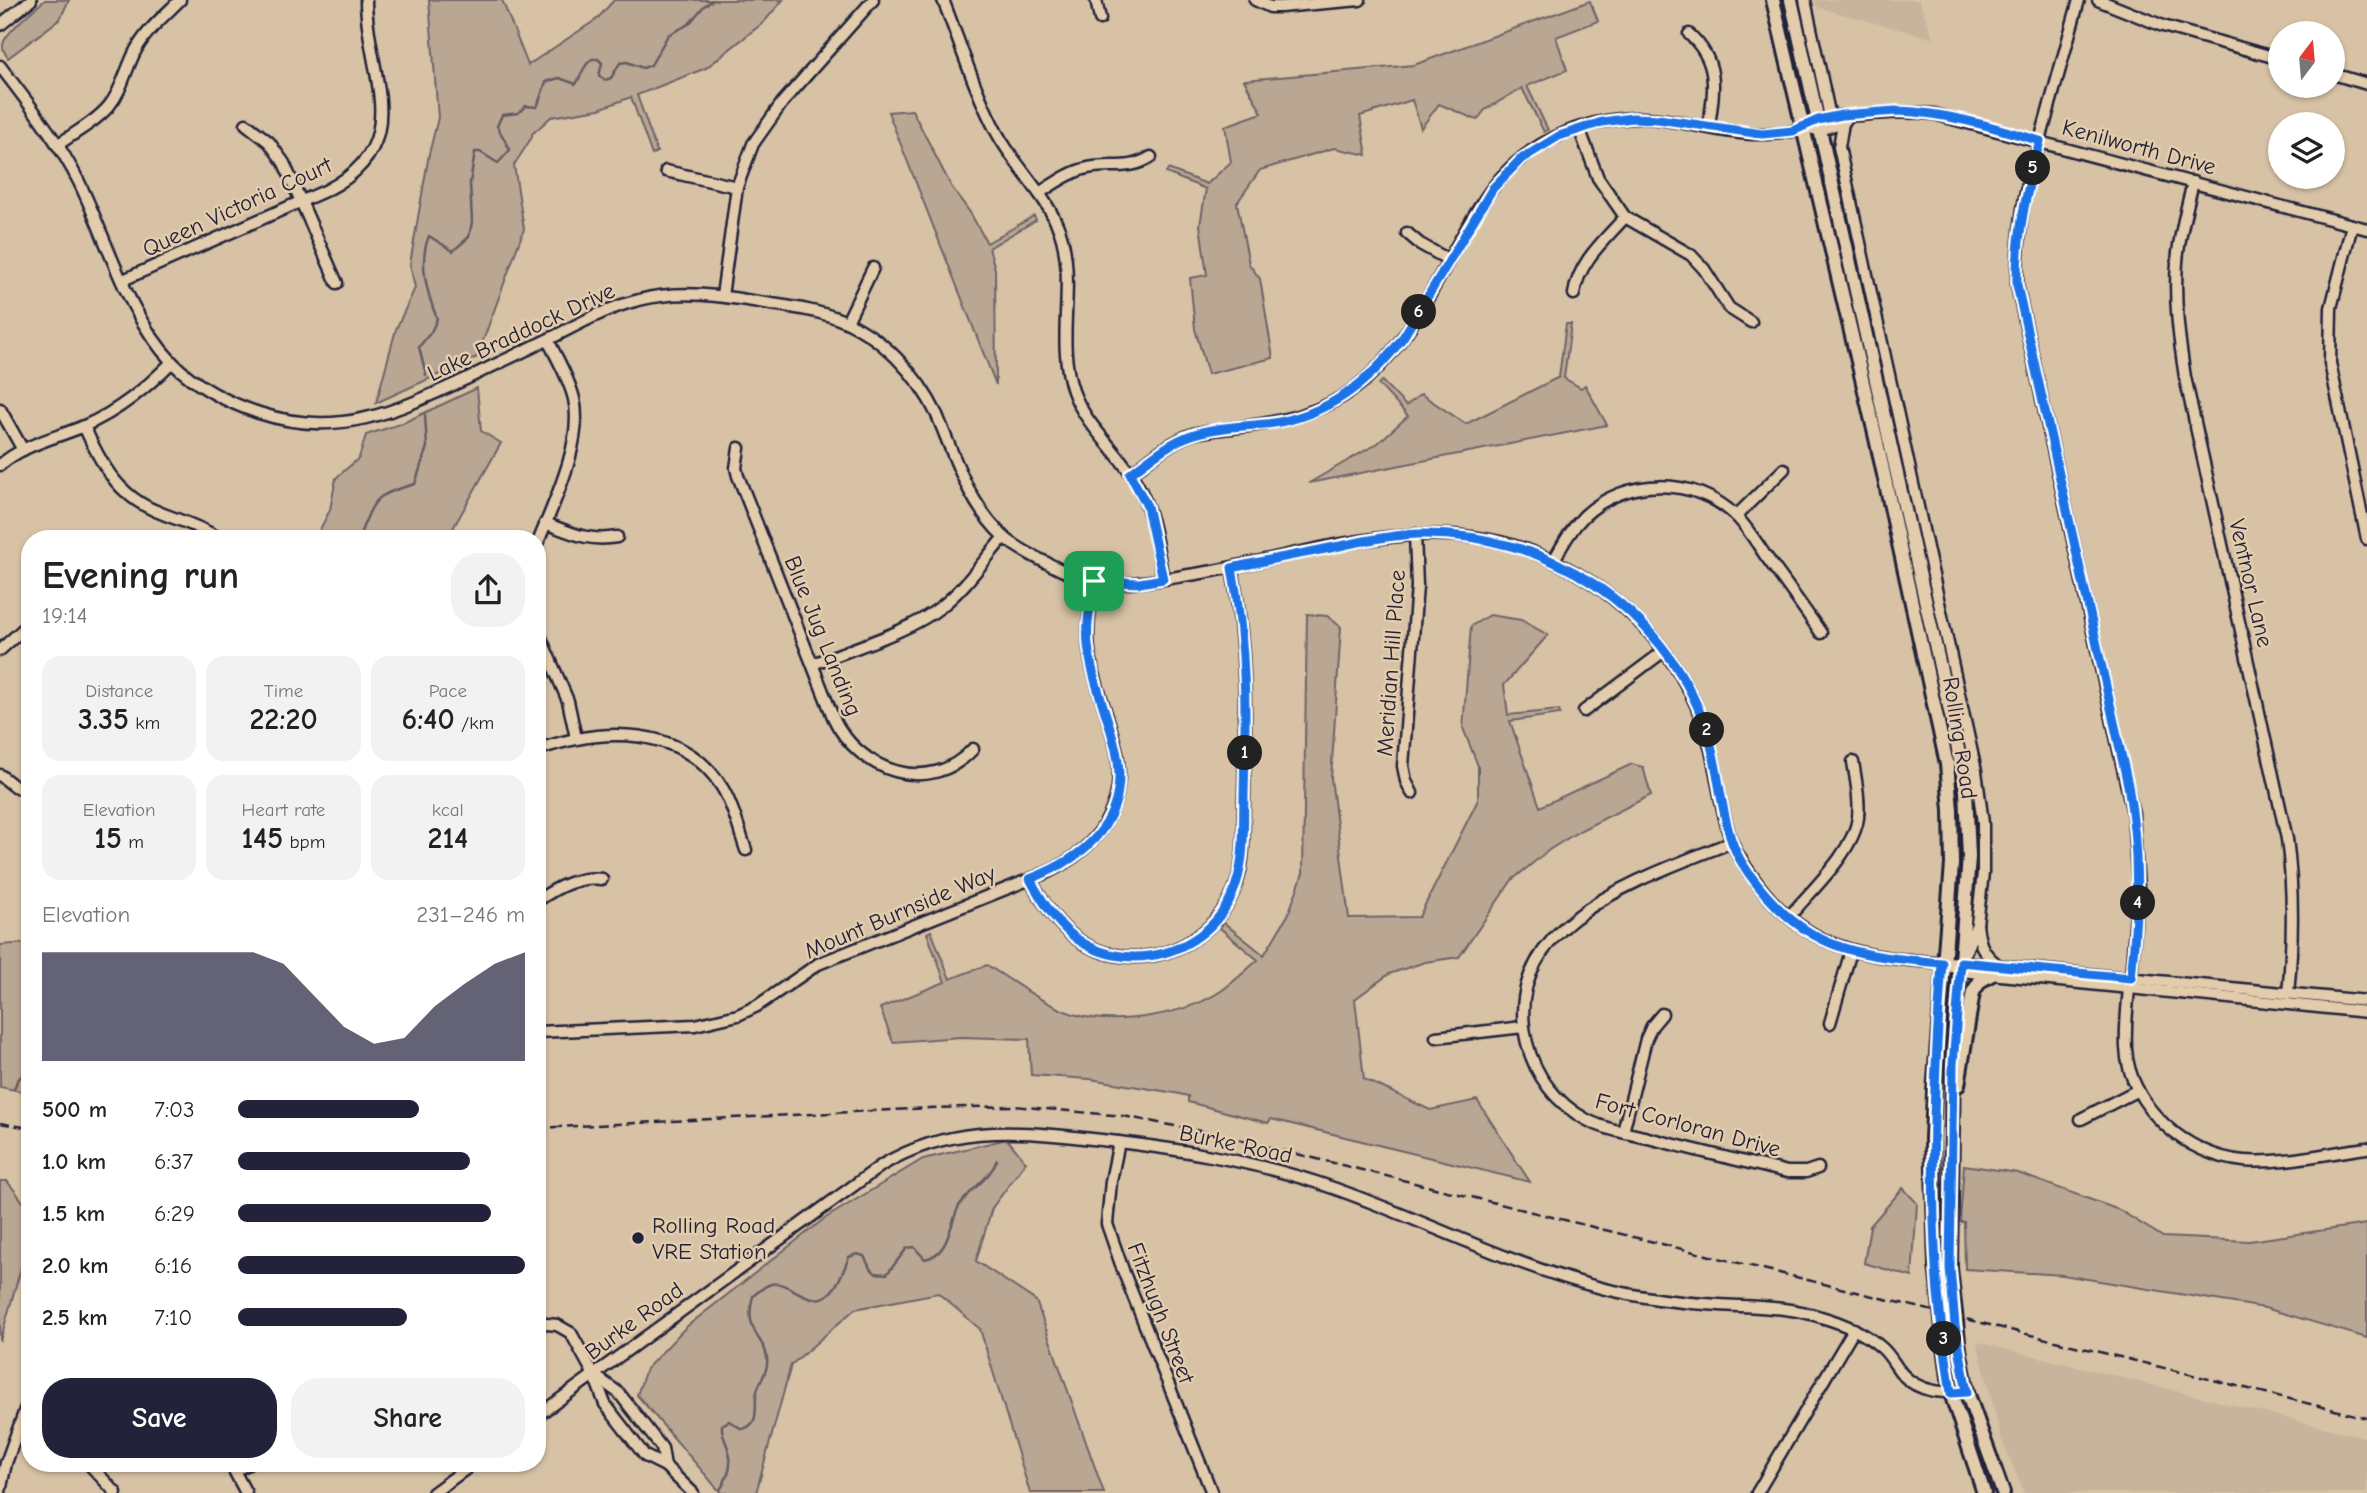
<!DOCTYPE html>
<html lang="en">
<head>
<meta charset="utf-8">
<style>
	:root { --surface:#fff; --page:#f2f2f2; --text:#222; --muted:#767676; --accent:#22223b }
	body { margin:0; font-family:"Comic Neue",sans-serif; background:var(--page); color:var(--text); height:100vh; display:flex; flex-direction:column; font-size:26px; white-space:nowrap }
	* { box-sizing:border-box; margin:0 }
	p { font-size:23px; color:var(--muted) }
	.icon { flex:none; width:38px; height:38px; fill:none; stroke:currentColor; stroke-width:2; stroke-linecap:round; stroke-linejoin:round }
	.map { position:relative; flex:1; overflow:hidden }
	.side { position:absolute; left:21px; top:530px; width:525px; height:942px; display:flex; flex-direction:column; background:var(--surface); border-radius:28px; box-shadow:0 2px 5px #0004 }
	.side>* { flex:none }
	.needle { width:46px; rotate:16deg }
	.buttons { position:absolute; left:2268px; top:21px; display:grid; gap:14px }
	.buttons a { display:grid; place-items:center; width:77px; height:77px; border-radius:50%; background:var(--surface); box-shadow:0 2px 5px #0004; font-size:35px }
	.pin { position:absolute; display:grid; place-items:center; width:60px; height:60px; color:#fff; margin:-30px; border-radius:14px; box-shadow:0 4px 10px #0006 }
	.km { position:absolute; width:35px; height:35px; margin:-18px; border-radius:50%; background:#222; color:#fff; font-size:19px; line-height:35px; text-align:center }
	.round { display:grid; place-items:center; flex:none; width:74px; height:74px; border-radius:28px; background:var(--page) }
	.headline { display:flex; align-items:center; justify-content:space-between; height:119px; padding:0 21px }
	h1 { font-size:38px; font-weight:600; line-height:52px }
	.stats { display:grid; grid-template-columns:repeat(3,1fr); gap:10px; height:119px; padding:7px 21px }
	.stats div { display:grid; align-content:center; border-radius:18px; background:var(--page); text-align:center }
	.stats b { font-size:30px; font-weight:600 }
	.stats small { font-size:19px; font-weight:400 }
	.stats p { font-size:19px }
	.chart { height:196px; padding:14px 21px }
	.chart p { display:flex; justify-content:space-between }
	.chart svg { width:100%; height:126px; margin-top:7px; fill:var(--accent); opacity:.7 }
	.button { display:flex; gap:14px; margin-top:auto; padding:14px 21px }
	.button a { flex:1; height:80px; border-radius:28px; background:var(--accent); color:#fff; font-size:28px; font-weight:600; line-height:80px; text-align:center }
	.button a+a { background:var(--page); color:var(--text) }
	ul { padding:0 21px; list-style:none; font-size:23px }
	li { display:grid; grid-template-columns:112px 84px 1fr; align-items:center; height:52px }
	li i { height:18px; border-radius:9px; background:var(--accent) }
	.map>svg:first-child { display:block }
	.built { fill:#c8b49c }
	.green { fill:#b9a794; stroke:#6e6468; stroke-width:2 }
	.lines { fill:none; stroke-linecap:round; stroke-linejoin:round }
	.stream { stroke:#655d63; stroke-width:2.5 }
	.minor-casing { stroke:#22223b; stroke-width:15 }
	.major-casing { stroke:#22223b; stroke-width:18 }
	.minor { stroke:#e3ccac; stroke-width:10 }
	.major { stroke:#e3ccac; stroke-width:12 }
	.rail { stroke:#22223b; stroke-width:2.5; stroke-dasharray:10 5; stroke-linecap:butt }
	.major-bridge-casing { stroke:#22223b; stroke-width:18; stroke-linecap:butt }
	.major-bridge { stroke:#e3ccac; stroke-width:12 }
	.route-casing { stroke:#fff; stroke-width:14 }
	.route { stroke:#1a73e8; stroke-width:9 }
	.poi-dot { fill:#22223b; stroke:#e3ccac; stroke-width:2.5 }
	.labels { text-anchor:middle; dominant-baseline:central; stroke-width:5; stroke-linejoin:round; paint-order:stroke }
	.street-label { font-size:23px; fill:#22223b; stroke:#e3ccac }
	.poi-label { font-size:23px; fill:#22223b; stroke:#e3ccac; text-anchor:start }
</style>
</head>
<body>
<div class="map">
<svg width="2367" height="1493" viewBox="0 0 2367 1493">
	<rect width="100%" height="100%" fill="#d7c2a5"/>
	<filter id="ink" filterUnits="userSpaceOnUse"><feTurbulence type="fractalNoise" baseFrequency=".0143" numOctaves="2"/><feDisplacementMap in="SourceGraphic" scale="14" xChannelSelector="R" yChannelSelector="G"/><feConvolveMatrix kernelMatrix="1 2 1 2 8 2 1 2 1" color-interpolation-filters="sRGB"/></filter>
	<g filter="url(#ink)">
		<g class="built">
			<path d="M1815 0H1919L1934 39 1817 7Z"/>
			<path d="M1977 1342 2367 1438V1493H2024L2001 1438Z"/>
		</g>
		<g class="green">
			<path d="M45 0H69L60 19 8 58C4 52 1 48 4 41 10 29 34 9 45 0Z"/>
			<path d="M429 0H502L528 65 597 19 614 0H783L764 22 706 68 637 95 657 152 652 155 631 97 599 109 551 117 532 134V137L514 165 524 229 477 357 376 403 396 329 415 288 410 264 429 154 438 118Z"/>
			<path d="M1590 1 1598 21 1556 37 1567 70 1527 86 1548 130 1544 132 1522 88 1485 110 1477 120 1439 104 1421 128 1412 100 1360 116 1367 155 1334 148 1260 170 1237 203 1249 264 1260 279 1273 358 1208 374 1195 329 1190 278 1207 275 1200 225 1206 189 1166 173 1168 169 1207 184 1231 162 1225 126 1262 113 1244 80 1414 65Z"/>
			<path d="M912 110 951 186 971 214 987 243 1034 216 1036 220 989 248 995 269 996 385 888 112Z"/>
			<path d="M1566 324H1571L1564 378 1581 388 1585 385 1607 425 1309 483 1378 443 1408 416 1378 384 1382 381 1406 406 1421 394 1466 424 1559 377Z"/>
			<path d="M477 388 481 431 501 443 447 539H315L330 510 336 478 359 458 366 435 403 423Z"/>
			<path d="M1307 614 1327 616 1341 627 1331 778 1349 918 1419 917 1478 800V766L1463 728 1471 626 1490 615 1521 620 1548 635 1504 685 1508 715 1559 710 1560 714 1510 721 1540 807 1632 764 1643 767 1651 795 1581 830 1549 850 1512 880 1459 957 1425 962 1389 974 1355 999 1364 1079 1430 1110 1477 1100 1530 1182 1271 1119 1268 1123 1188 1102V1096L1175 1093 1090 1079 1031 1075 1029 1039 961 1037 893 1042 880 1008 945 982 927 933 931 931 950 979 987 965C1012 981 1052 1010 1081 1016 1121 1025 1187 1014 1221 991 1234 982 1246 970 1258 960L1220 928 1224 923 1264 955 1288 915 1303 873Z"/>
			<path d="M30 943V1093L0 1087V945Z"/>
			<path d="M1007 1139 1026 1162 992 1208 976 1261 1036 1301 1104 1493H1030L980 1329 938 1293 855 1309 791 1365 756 1493H721L637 1395 646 1369 686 1327 824 1219 923 1159Z"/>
			<path d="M1964 1165 2018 1173 2119 1210 2163 1237 2249 1241 2367 1224V1338L2265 1308 2063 1275 1965 1269 1964 1222H1960Z"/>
			<path d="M0 1181H7C25 1203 30 1208 30 1237L0 1341Z"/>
			<path d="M1903 1188 1917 1203 1912 1277 1864 1263 1870 1226Z"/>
		</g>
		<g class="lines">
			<g class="stream">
				<path d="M426 375 419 347 431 332 437 319C427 293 418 262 429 236L453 251 469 237 472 222 470 183 475 152H480L498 163 510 150 497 126 502 115 518 113 526 106 537 107 546 82 559 78 576 84C582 75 583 65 592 59H598L602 63 599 76 605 80 611 78 620 63 627 62 643 68 651 65 668 35 689 24 704 6 713 0"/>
				<path d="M358 539C375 499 371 496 415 484L427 447 425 415"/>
				<path d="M14 1089 17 1081 30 1066"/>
				<path d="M720 1490C727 1479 733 1465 729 1452 727 1442 721 1436 722 1425L729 1421 742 1429C762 1425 753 1405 757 1391 759 1383 766 1374 767 1365 770 1339 742 1336 753 1296 758 1292 764 1286 771 1284 792 1279 814 1317 835 1287 841 1278 845 1267 849 1257L857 1254 864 1256 869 1266 875 1273 887 1274 907 1248 914 1247 925 1259C950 1254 949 1225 959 1206 970 1189 990 1179 997 1160"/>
			</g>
			<g class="minor-casing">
				<g id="minor">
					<path d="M943 0C960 43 975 92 997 133 1016 168 1047 195 1060 232 1077 283 1055 339 1073 391 1086 427 1117 449 1136 482 1153 511 1157 547 1163 579"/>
					<path d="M1096 0 1100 19"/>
					<path d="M1255 0 1270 7H1280L1360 0"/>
					<path d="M1805 0 1830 117"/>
					<path d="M2079 0 2026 191C2020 223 2017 253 2017 285L2133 814 2138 887 2131 978"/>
					<path d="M2098 0 2163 26 2280 59"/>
					<path d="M0 25 31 0"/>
					<path d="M1689 34C1720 62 1714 89 1709 126"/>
					<path d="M0 66C28 103 58 140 79 182 108 241 126 313 172 362 194 385 228 403 259 413 338 439 395 412 466 379 496 364 527 350 557 335 584 321 610 307 639 300 681 289 723 296 765 303 790 307 816 310 839 319 881 335 918 375 937 415 955 458 969 505 1004 537 1016 548 1033 556 1047 563 1062 571 1079 578 1095 581 1129 587 1163 579 1196 574 1302 557 1414 512 1521 548 1598 574 1663 631 1696 705 1717 751 1716 795 1731 840 1735 852 1743 863 1750 873 1791 934 1839 954 1910 960 1928 962 1944 963 1961 962L2367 1001"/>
					<path d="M2333 74 2367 84"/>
					<path d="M1843 123 1839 147 1976 771 1983 823V873L1977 924 1964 955"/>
					<path d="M246 124 269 142 284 163 337 283"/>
					<path d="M1579 128 1598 178 1625 217 1691 255 1704 269 1729 308 1751 322"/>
					<path d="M1813 129 1820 130 1845 121"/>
					<path d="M57 145C75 133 95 122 109 106 123 89 126 67 137 48 148 29 165 15 180 0"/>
					<path d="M666 171 737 187"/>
					<path d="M2193 182C2187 208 2179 235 2177 262 2174 301 2179 339 2185 377L2287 839C2294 891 2293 942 2288 994"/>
					<path d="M1039 193C1054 184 1068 173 1084 169 1110 162 1126 172 1151 157"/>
					<path d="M2352 225 2331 308 2330 363 2367 539"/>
					<path d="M1407 233 1420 244 1449 260"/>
					<path d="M123 280 327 190C417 144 366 73 366 0"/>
					<path d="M1574 294C1579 261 1604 241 1625 217"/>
					<path d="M722 296 737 187 753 144 782 103 873 0"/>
					<path d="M847 322 873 268"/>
					<path d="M0 409 23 450"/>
					<path d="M84 426C100 462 117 495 156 511 177 520 201 526 220 539"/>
					<path d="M739 448 736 468 738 476 833 717C858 771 929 797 973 749"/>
					<path d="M0 465C24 444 56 438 84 426 119 411 146 388 172 362"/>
					<path d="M1131 474C1150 459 1169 442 1193 434 1208 430 1224 429 1240 427 1281 422 1320 414 1354 389 1420 339 1444 255 1491 190 1529 138 1595 113 1659 119 1693 123 1729 135 1763 134 1775 134 1789 133 1800 129 1806 127 1812 122 1819 120 1833 115 1846 116 1861 115 1886 113 1909 111 1934 114L2367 229"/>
					<path d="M1736 516 1784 469"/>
					<path d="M545 523C572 533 588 542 617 537"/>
					<path d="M537 545C553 504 584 442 574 399 569 378 557 359 548 340"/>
					<path d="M1554 560C1563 544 1571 529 1584 516 1625 477 1695 476 1736 516 1747 527 1756 542 1765 555 1784 581 1803 607 1821 633"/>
					<path d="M537 629 568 701 576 738"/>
					<path d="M0 650 30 623"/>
					<path d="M813 664C853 648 910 632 942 606 966 587 984 560 1004 537"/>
					<path d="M1584 711 1664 651"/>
					<path d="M537 750C601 727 684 724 723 789 734 808 739 830 746 850"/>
					<path d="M0 775 14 786 30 792"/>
					<path d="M1412 793 1406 781 1403 766 1417 586 1415 534"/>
					<path d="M1732 842C1646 877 1497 922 1527 1043 1535 1076 1557 1104 1587 1120 1606 1130 1628 1133 1648 1138 1694 1150 1741 1161 1787 1172H1806L1818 1168"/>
					<path d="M1030 879C1053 922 1080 956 1134 957 1180 957 1221 928 1236 885 1246 857 1243 825 1244 796 1246 715 1247 648 1232 568"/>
					<path d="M537 901C557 887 578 876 602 879"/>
					<path d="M1789 917C1811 890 1853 853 1858 818 1860 799 1856 781 1853 762"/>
					<path d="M1977 924C1979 943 1982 953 1998 965"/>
					<path d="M1954 968 1961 971 2367 1012"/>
					<path d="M2129 989C2127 1008 2125 1028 2126 1048 2129 1107 2187 1156 2244 1161 2284 1164 2327 1153 2367 1148"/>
					<path d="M1830 1023 1851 951"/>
					<path d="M537 1032 695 1025 738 1015 757 1006 818 964 1048 872C1096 849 1127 809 1117 753 1110 718 1094 685 1089 650 1086 627 1091 604 1094 581"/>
					<path d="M1436 1037 1523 1027"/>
					<path d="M2081 1119 2138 1090"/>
					<path d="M1623 1132 1646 1039 1652 1026 1662 1014"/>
					<path d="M1119 1142 1111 1181 1107 1224 1124 1273 1212 1493"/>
					<path d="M537 1323 557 1325 571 1333 594 1375 605 1404 645 1456 665 1466 693 1493"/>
					<path d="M594 1375 619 1393 662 1448 665 1466"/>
					<path d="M537 1416 882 1165C948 1126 1010 1130 1083 1138 1168 1147 1255 1160 1336 1189 1426 1221 1512 1266 1605 1289 1642 1298 1680 1303 1719 1305 1752 1307 1788 1306 1821 1317 1842 1323 1865 1333 1882 1348 1891 1356 1895 1366 1903 1375 1920 1393 1944 1393 1967 1392"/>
					<path d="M88 1463 116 1493"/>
					<path d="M230 1463 246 1493"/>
					<path d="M236 1470 250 1463"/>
					<path d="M0 1492 6 1463 30 1396"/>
					<path d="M433 1493 474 1463"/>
					<path d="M1757 1493 1854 1329"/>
				</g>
			</g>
			<g class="major-casing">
				<g id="major">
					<path d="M1773 0 1876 438 1947 764 1951 810 1952 864 1934 1092 1932 1139 1936 1265"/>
					<path d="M1791 0 1954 729 1966 790 1969 857 1953 1065 1950 1268"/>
					<path d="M1958 1085 1973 992 1980 981 1992 974"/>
					<path d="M1945 1347 1951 1393 1984 1493"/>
					<path d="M1959 1349 1967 1392 2003 1493"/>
				</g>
			</g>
			<use href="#minor" class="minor"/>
			<use href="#major" class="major"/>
			<g class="rail">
				<path d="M0 1123 30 1128"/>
				<path d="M537 1128 929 1108 1014 1106 1123 1116 1216 1134 2367 1418"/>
			</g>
			<g class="major-bridge-casing">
				<g id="major-bridge">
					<path d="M1936 1265 1945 1347"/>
					<path d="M1950 1268 1959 1349"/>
				</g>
			</g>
			<use href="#major-bridge" class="major-bridge"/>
		</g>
	</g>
	<g class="lines" filter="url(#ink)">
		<g class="route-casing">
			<path id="route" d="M1896 111C1945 112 1993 127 2040 141 2027 191 2016 233 2017 285L2128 785C2140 852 2138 910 2131 978L1961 962 1953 1065 1950 1268 1955 1325 1967 1392 1951 1393C1945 1351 1938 1309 1936 1266 1930 1165 1935 1064 1942 963 1870 956 1818 955 1766 895 1753 880 1738 860 1732 842 1719 805 1719 765 1706 728 1663 605 1546 532 1419 534 1391 535 1363 541 1335 547 1301 554 1266 560 1232 568 1247 647 1246 716 1244 796 1243 829 1246 864 1232 895 1215 933 1176 957 1134 957 1080 956 1053 922 1030 879 1088 857 1131 818 1116 750 1108 715 1092 681 1088 645 1086 623 1091 602 1094 581L1140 583 1163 579 1147 506 1130 474C1149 460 1167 444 1189 436 1215 426 1246 427 1274 423 1329 414 1372 380 1404 336L1493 188 1521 159 1559 136 1602 122 1632 118 1658 119 1762 134 1793 131 1818 120 1842 115Z"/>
		</g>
		<use href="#route" class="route"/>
	</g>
	<circle class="poi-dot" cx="638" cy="1238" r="7"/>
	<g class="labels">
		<g class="street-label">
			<text transform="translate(2139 147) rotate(15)">Kenilworth Drive</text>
			<text transform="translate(237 207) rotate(-25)">Queen Victoria Court</text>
			<text transform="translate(521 332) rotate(-25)">Lake Braddock Drive</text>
			<text transform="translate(2251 583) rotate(77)">Ventnor Lane</text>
			<text transform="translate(823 636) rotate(68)">Blue Jug Landing</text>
			<text transform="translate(1391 663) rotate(-86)">Meridian Hill Place</text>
			<text transform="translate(1960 738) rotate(81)">Rolling Road</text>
			<text transform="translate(900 912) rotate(-23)">Mount Burnside Way</text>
			<text transform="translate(1688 1125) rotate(15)">Fort Corloran Drive</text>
			<text transform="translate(1236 1144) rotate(12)">Burke Road</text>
			<text transform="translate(1161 1313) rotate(69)">Fitzhugh Street</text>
			<text transform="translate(634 1321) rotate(-36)">Burke Road</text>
		</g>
		<g class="poi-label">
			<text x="652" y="1225">Rolling Road<tspan x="652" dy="26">VRE Station</tspan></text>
		</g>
	</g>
</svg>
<div class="buttons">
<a><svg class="needle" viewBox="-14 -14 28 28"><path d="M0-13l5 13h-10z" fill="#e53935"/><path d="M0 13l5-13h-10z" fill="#767676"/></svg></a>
<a><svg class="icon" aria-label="layers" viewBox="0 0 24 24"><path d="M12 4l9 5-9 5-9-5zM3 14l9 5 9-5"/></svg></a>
</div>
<div class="pin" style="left:1094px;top:581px;background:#1e9e55"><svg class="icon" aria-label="arrive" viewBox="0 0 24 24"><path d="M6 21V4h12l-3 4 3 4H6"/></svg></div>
<b class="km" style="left:1245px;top:753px">1</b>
<b class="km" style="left:1707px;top:730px">2</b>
<b class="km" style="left:1944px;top:1339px">3</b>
<b class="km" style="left:2138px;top:903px">4</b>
<b class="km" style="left:2033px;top:168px">5</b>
<b class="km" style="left:1419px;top:312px">6</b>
<section class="side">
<div class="headline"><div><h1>Evening run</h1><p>19:14</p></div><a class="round"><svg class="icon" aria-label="share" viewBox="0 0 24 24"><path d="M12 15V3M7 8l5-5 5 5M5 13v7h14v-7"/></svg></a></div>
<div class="stats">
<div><p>Distance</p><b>3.35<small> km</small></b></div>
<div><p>Time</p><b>22:20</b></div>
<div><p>Pace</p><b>6:40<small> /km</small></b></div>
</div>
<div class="stats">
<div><p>Elevation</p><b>15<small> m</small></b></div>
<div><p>Heart rate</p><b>145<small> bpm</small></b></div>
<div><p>kcal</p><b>214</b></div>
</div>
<div class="chart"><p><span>Elevation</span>231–246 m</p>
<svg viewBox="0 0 160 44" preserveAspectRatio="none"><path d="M0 44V6L10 6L20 6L30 6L40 6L50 6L60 6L70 6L80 10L90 21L100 32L110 38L120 36L130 25L140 17L150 10L160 6V44z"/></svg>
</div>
<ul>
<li><b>500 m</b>7:03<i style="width:63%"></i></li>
<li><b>1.0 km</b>6:37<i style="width:81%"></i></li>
<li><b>1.5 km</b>6:29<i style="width:88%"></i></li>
<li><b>2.0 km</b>6:16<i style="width:100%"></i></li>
<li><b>2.5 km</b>7:10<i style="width:59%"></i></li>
</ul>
<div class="button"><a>Save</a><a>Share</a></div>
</section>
</div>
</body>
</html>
